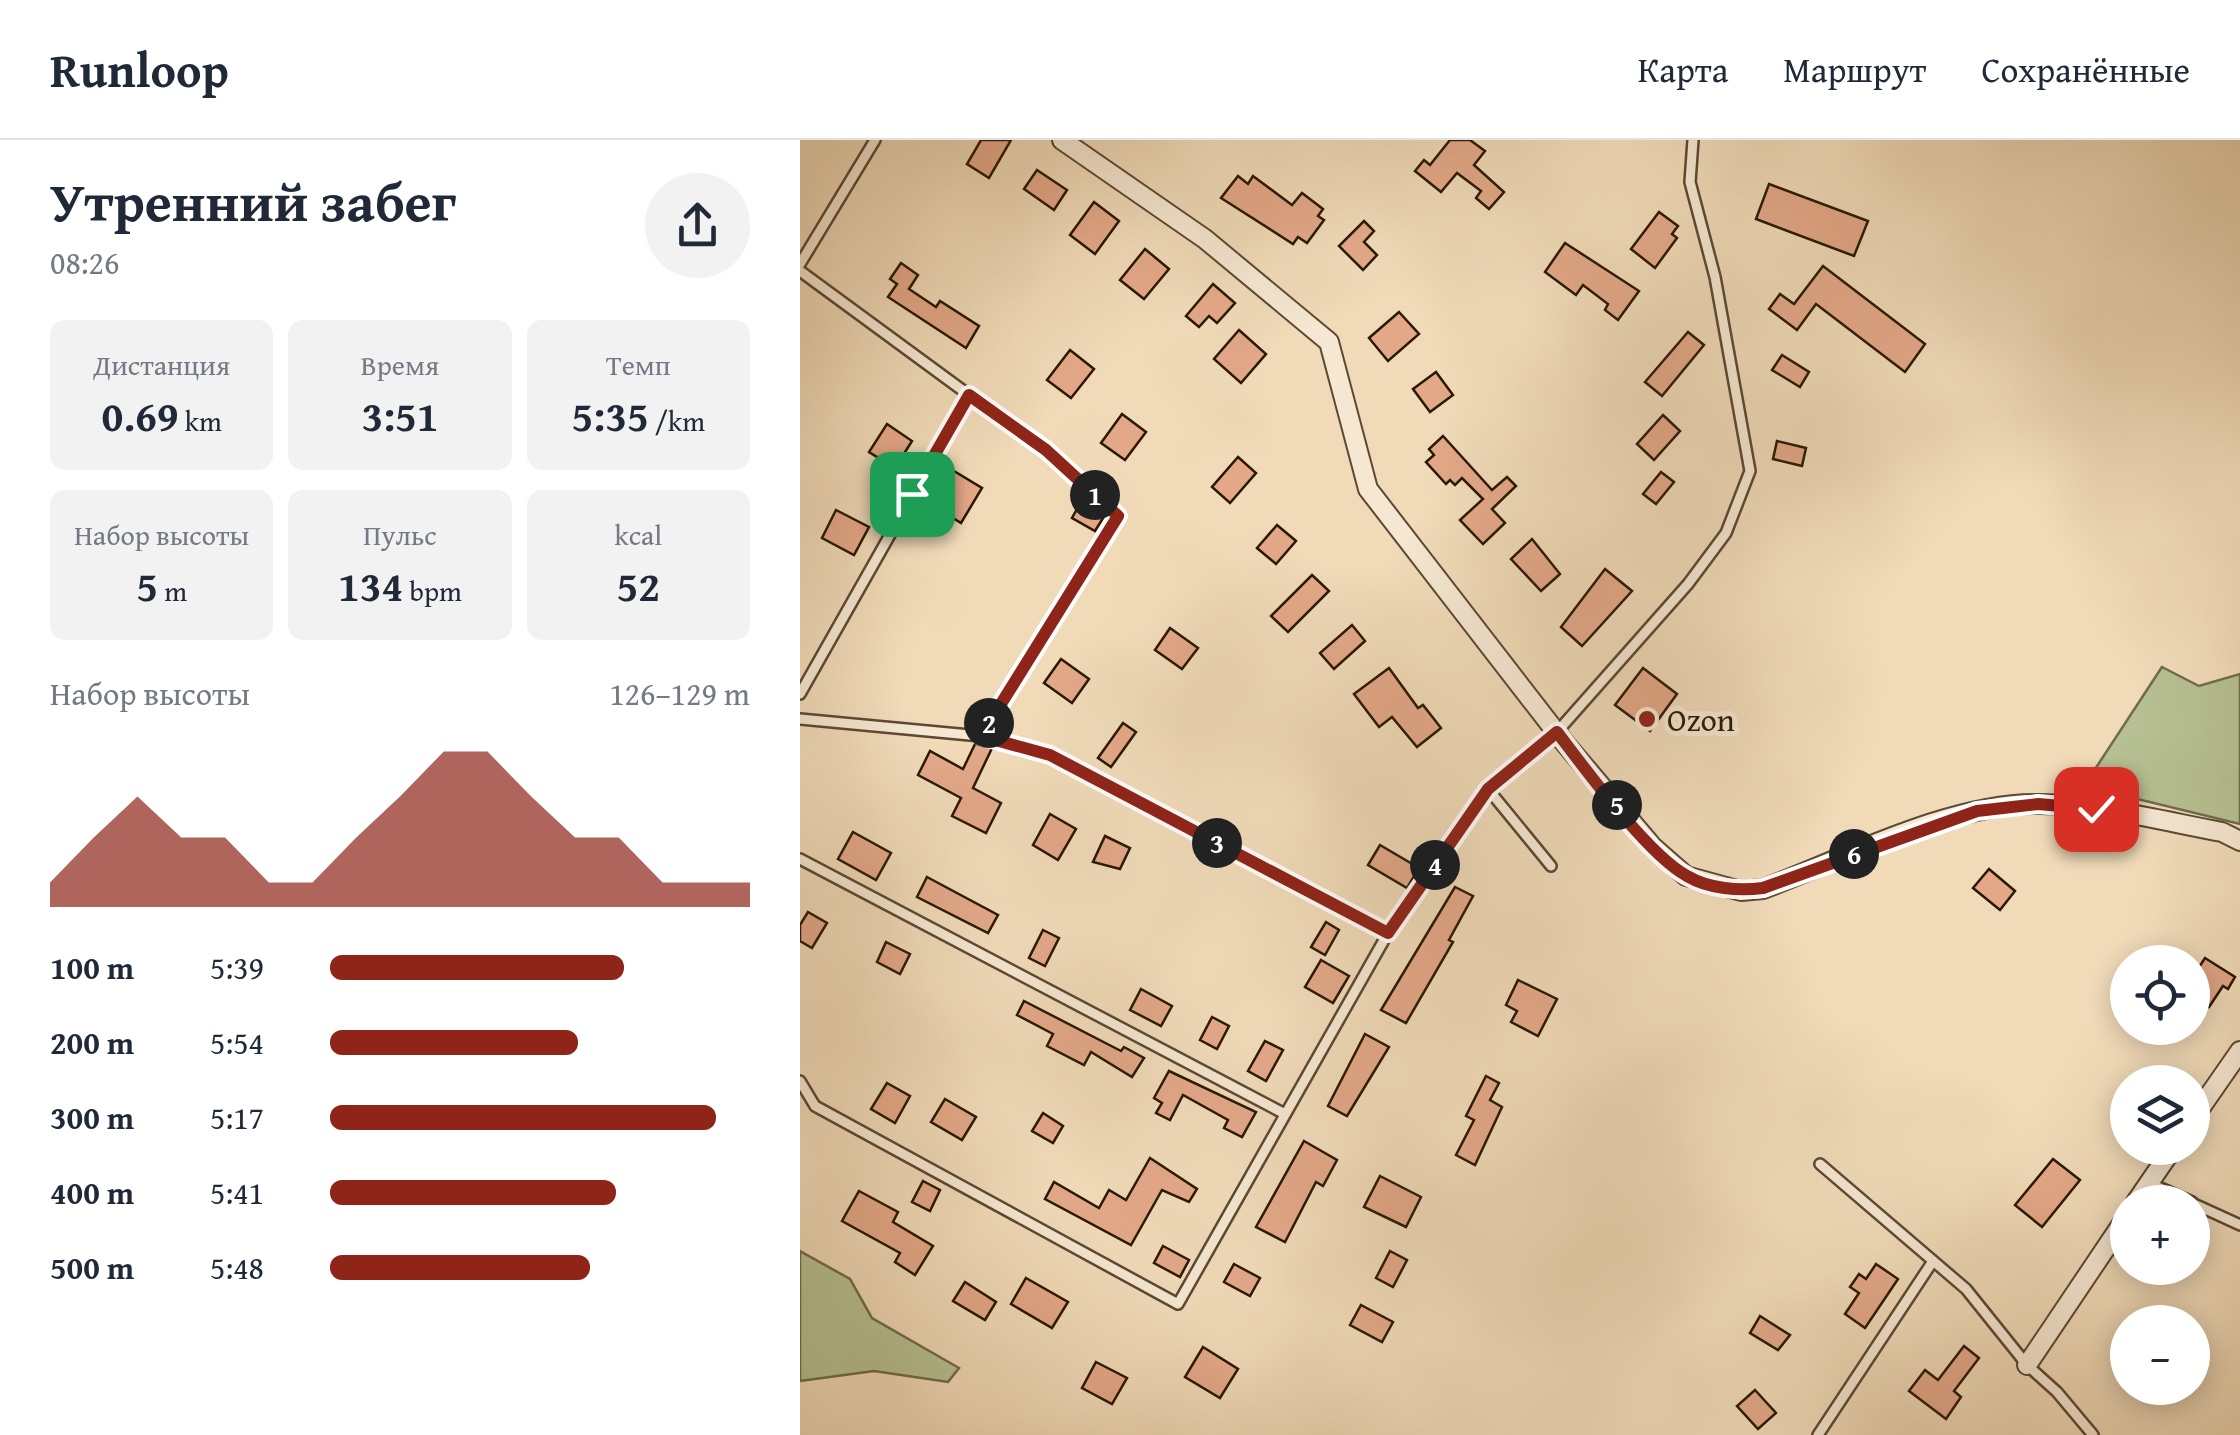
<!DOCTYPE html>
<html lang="ru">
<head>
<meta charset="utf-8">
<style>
	:root { --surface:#fff; --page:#f2f2f3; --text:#1f2937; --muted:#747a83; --line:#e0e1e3; --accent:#8f2418 }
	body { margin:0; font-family:"Gentium Book Plus",serif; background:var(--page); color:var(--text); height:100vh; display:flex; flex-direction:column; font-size:38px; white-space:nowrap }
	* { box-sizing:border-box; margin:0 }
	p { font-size:32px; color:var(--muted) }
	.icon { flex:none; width:55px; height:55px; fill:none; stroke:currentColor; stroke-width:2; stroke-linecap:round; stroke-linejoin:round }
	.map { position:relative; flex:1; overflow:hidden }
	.drawer { display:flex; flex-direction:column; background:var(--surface); width:800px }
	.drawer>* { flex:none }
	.fabs { position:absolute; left:1310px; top:805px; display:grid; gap:20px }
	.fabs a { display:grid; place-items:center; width:100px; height:100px; border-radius:50%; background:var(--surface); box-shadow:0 5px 25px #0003; font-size:50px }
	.pin { position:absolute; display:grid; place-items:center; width:85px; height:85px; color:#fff; margin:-42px; border-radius:20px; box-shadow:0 5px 15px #0006 }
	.km { position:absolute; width:50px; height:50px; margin:-25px; border-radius:50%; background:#222; color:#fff; font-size:28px; line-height:50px; text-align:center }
	.round { display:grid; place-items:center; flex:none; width:105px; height:105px; border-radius:52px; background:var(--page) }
	.overview { display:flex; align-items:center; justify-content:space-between; height:170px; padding:0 50px }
	h1 { font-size:55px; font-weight:700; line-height:75px }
	.metrics { display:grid; grid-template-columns:repeat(3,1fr); gap:15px; height:170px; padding:10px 50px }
	.metrics div { display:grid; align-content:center; border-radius:15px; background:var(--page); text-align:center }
	.metrics b { font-size:42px; font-weight:700 }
	.metrics small { font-size:28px; font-weight:400 }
	.metrics p { font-size:28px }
	.chart { height:280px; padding:20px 50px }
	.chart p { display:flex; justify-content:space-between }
	.chart svg { width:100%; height:180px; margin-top:10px; fill:var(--accent); opacity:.7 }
	ul { padding:0 50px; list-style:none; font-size:32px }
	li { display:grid; grid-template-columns:160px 120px 1fr; align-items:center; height:75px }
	li i { height:25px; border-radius:12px; background:var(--accent) }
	header { display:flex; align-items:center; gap:60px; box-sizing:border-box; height:140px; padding:0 50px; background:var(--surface); border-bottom:2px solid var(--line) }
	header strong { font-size:48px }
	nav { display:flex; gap:55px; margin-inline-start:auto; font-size:35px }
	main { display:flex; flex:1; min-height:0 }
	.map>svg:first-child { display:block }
	.green { fill:#b6c092; stroke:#706c4c; stroke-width:2.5 }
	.building { fill:#e3a888; stroke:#2a1807; stroke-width:2.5 }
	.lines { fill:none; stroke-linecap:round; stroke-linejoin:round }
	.lane-casing { stroke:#5c4833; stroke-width:14 }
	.street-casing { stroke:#5c4833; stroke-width:22 }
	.lane { stroke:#f5e7d1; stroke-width:9 }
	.street { stroke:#f5e7d1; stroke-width:18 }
	.route-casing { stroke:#fff; stroke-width:20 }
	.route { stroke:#8f2418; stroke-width:12 }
	.poi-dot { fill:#8f2418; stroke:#f5e7d1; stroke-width:4 }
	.labels { text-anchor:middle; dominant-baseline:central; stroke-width:10; stroke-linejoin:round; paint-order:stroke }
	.poi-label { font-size:32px; fill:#2a1807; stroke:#f5e7d1; text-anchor:start }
</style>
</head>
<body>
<header>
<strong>Runloop</strong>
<nav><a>Карта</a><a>Маршрут</a><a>Сохранённые</a></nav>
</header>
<main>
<section class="drawer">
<div class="overview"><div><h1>Утренний забег</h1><p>08:26</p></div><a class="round"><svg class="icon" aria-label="share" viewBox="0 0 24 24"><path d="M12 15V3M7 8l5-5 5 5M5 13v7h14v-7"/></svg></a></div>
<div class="metrics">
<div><p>Дистанция</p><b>0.69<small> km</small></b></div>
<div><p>Время</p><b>3:51</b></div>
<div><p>Темп</p><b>5:35<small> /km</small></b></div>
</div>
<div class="metrics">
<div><p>Набор высоты</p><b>5<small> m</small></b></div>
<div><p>Пульс</p><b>134<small> bpm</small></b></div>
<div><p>kcal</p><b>52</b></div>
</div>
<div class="chart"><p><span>Набор высоты</span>126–129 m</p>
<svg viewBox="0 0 160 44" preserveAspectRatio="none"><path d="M0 44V38L10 27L20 17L30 27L40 27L50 38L60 38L70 27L80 17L90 6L100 6L110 17L120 27L130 27L140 38L150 38L160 38V44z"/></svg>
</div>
<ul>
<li><b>100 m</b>5:39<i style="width:70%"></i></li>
<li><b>200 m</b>5:54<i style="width:59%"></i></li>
<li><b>300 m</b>5:17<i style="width:92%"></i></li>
<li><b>400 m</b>5:41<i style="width:68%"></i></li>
<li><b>500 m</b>5:48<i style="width:62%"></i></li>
</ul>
</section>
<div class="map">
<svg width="1440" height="1295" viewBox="0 0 1440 1295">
	<rect width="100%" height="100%" fill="#f0dab8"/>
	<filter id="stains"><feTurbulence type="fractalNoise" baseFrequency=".002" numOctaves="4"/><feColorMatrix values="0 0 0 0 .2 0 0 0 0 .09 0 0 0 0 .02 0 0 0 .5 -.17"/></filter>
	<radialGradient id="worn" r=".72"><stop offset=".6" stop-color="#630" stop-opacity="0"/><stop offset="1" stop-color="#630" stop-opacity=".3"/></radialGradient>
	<g class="green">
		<path d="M1362 527 1399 546 1440 534V684L1284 646Z"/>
		<path d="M0 1111 50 1139 72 1178 159 1228 148 1242 74 1231 0 1241Z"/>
	</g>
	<g class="building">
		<path d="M181 0H211L189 38 167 24Z"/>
		<path d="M650 0H670L685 11 674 25 704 52 689 69 676 58 681 51 657 33 641 52 615 31 624 20 630 25Z"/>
		<path d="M237 30 267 50 254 70 224 49Z"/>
		<path d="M438 36 448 44 453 36 492 65 502 53 523 69 518 76 524 80 507 103 498 97 493 104 421 58Z"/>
		<path d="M969 44 1068 81 1054 116 956 79Z"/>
		<path d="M294 62 319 81 295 114 270 95Z"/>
		<path d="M859 72 878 86 872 94 877 98 855 128 831 109Z"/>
		<path d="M564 81 574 91 564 102 577 115 563 130 539 106Z"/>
		<path d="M765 103 839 151 818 180 805 170 808 164 783 145 776 155 745 132Z"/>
		<path d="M345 109 369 129 344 159 320 140Z"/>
		<path d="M101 123 118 135 109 149 136 167 140 161 179 186 166 208 88 157 97 144 90 139Z"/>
		<path d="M1023 126 1125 204 1105 232 1016 164 997 190 969 169 980 154 994 164Z"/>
		<path d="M413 144 435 163 417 183 409 176 399 187 386 176Z"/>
		<path d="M599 172 619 194 588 221 569 198Z"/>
		<path d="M439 190 466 214 441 243 414 219Z"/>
		<path d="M888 192 904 205 862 256 845 242Z"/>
		<path d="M270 210 294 229 271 258 247 240Z"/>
		<path d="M982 215 1009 232 1000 247 972 230Z"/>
		<path d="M636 232 653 255 630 272 613 249Z"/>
		<path d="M322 274 346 292 325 320 301 303Z"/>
		<path d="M863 275 880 291 854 320 837 304Z"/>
		<path d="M87 284 112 301 95 328 69 312Z"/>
		<path d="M643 296 692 350 707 337 716 346 692 369 705 383 683 404 660 380 683 359 662 338 655 345 650 340 646 344 626 322 634 315 629 309Z"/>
		<path d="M977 301 1006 308 1002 326 973 319Z"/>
		<path d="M438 317 456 333 430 363 412 347Z"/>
		<path d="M144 325 182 348 161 383 124 360Z"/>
		<path d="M861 332 874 342 856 364 843 354Z"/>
		<path d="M282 360 305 375 295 391 272 378Z"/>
		<path d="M36 370 69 387 54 415 22 398Z"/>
		<path d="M477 385 496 401 476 424 457 408Z"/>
		<path d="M732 399 760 434 741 451 711 419Z"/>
		<path d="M805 429 832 451 782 506 761 487Z"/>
		<path d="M512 435 529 451 488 492 471 476Z"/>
		<path d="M552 485 565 501 534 529 520 513Z"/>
		<path d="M370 488 398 508 382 529 355 510Z"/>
		<path d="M261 519 289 539 272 563 244 543Z"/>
		<path d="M589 528 618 568 623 565 641 588 617 607 592 577 579 587 554 554Z"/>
		<path d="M843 528 877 554 850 591 815 565Z"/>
		<path d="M323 583 336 592 311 627 298 618Z"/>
		<path d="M175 604 193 606 173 648 201 663 186 693 152 676 161 658 118 635 130 611 163 629Z"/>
		<path d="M250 674 276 689 258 720 233 705Z"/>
		<path d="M53 692 91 713 76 740 38 719Z"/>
		<path d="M305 696 330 708 320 729 293 722Z"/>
		<path d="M580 705 619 728 607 748 568 725Z"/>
		<path d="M1189 729 1215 751 1200 770 1173 748Z"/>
		<path d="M127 737 198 775 188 793 117 757Z"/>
		<path d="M655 747 673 756 649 800 653 802 606 883 581 870Z"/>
		<path d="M8 772 27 783 12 808 0 801V785Z"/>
		<path d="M526 782 539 790 525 815 511 807Z"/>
		<path d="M243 790 259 798 245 826 229 818Z"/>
		<path d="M86 802 110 814 100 834 77 822Z"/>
		<path d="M1405 818 1435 837 1428 849 1423 846 1409 867 1392 857V838Z"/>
		<path d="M521 820 549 836 533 863 505 847Z"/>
		<path d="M718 840 757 859 738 896 711 882 717 871 706 865Z"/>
		<path d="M341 849 372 866 361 886 330 870Z"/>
		<path d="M224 861 321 911 324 907 344 918 332 937 291 912 284 925 247 906 253 894 217 875Z"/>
		<path d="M412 877 429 886 417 909 400 900Z"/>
		<path d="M565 894 589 907 547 976 528 966Z"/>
		<path d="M465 901 483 910 466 941 448 931Z"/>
		<path d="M369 931 456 972 442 997 424 988 428 980 383 955 370 980 356 973 362 963 354 958Z"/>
		<path d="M686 936 699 943 690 960 702 967 675 1025 656 1015 674 980 666 976Z"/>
		<path d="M87 943 110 956 95 983 71 969Z"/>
		<path d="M145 959 176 977 162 1000 131 982Z"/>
		<path d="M243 973 263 986 253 1003 232 991Z"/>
		<path d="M504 1001 537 1020 523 1046 516 1042 485 1102 456 1087Z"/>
		<path d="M350 1018 397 1049 389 1062 362 1050 331 1105 245 1059 254 1042 299 1068 309 1050 326 1060Z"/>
		<path d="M1253 1019 1280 1040 1242 1087 1215 1065Z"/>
		<path d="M580 1036 621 1057 606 1087 564 1067Z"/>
		<path d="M123 1041 140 1050 130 1071 112 1062Z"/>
		<path d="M59 1051 98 1072 93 1082 133 1106 115 1135 95 1122 100 1113 42 1081Z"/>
		<path d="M363 1106 389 1120 380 1137 354 1123Z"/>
		<path d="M590 1111 607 1120 593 1147 576 1138Z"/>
		<path d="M434 1124 460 1138 450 1156 424 1142Z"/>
		<path d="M1076 1124 1098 1139 1065 1188 1045 1174 1059 1153 1050 1147 1059 1134 1066 1139Z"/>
		<path d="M226 1138 268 1162 252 1188 211 1164Z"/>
		<path d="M165 1142 196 1162 185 1180 153 1161Z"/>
		<path d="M561 1165 593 1182 582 1202 550 1185Z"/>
		<path d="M960 1176 990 1195 978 1210 950 1193Z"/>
		<path d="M1164 1206 1179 1218 1154 1251 1161 1257 1146 1279 1109 1251 1125 1230 1138 1240Z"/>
		<path d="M403 1207 438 1229 420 1258 385 1237Z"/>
		<path d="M296 1222 327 1238 312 1264 282 1248Z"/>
		<path d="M955 1250 976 1273 958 1289 937 1266Z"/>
	</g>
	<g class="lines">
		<g class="lane-casing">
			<g id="lane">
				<path d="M0 124 75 0"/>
				<path d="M0 131 169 255 0 554"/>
				<path d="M169 255 247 310 318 376 181 596"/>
				<path d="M0 579 191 597 250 615 588 793"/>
				<path d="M688 649 751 726"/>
				<path d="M0 719 485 974"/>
				<path d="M0 941 15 966 378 1164 588 793 688 649 757 592 888 444 926 393 950 331 915 137 890 42 893 0"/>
				<path d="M1020 1024 1166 1149 1227 1225 1257 1252 1293 1295"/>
				<path d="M1349 1043 1392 1062"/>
				<path d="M1392 1063 1440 1085"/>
				<path d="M1018 1295 1133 1121"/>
			</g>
		</g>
		<g class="street-casing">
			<g id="street">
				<path d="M262 0 405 99 529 202 568 349 763 601 853 707 886 736 941 751 963 749C1046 718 1152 662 1240 664 1301 665 1363 681 1422 692L1440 701"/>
				<path d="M1392 980 1440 911"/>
				<path d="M1336 1062 1373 1008"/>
				<path d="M1227 1225 1328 1075"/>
			</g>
		</g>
		<use href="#lane" class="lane"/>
		<use href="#street" class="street"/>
	</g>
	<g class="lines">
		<g class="route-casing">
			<path id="route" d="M112 354 169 255 246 310 318 376 181 596 250 615 588 793 688 649 757 592C786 630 848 715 887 736 909 749 939 751 963 748L1177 671 1238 664 1296 669"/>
		</g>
		<use href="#route" class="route"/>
	</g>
	<circle class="poi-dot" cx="847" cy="579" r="10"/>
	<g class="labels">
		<g class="poi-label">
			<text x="867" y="579">Ozon</text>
		</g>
	</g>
	<rect width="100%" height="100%" filter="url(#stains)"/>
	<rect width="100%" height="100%" fill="url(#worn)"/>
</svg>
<div class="fabs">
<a><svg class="icon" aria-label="locate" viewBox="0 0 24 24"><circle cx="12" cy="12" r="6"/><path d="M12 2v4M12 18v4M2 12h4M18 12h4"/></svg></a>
<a><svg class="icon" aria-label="layers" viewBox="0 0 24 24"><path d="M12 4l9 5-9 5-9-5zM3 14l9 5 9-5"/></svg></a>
<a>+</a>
<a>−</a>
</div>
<div class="pin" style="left:112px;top:354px;background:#1e9e55"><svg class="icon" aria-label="arrive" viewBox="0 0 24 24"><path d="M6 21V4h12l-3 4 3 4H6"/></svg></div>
<div class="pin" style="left:1296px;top:669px;background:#d93025"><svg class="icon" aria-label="check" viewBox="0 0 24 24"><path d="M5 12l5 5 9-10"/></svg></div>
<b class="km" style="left:295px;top:355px">1</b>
<b class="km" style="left:189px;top:583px">2</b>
<b class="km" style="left:417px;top:703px">3</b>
<b class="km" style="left:635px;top:725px">4</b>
<b class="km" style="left:817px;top:665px">5</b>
<b class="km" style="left:1054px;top:714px">6</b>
</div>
</main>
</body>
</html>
